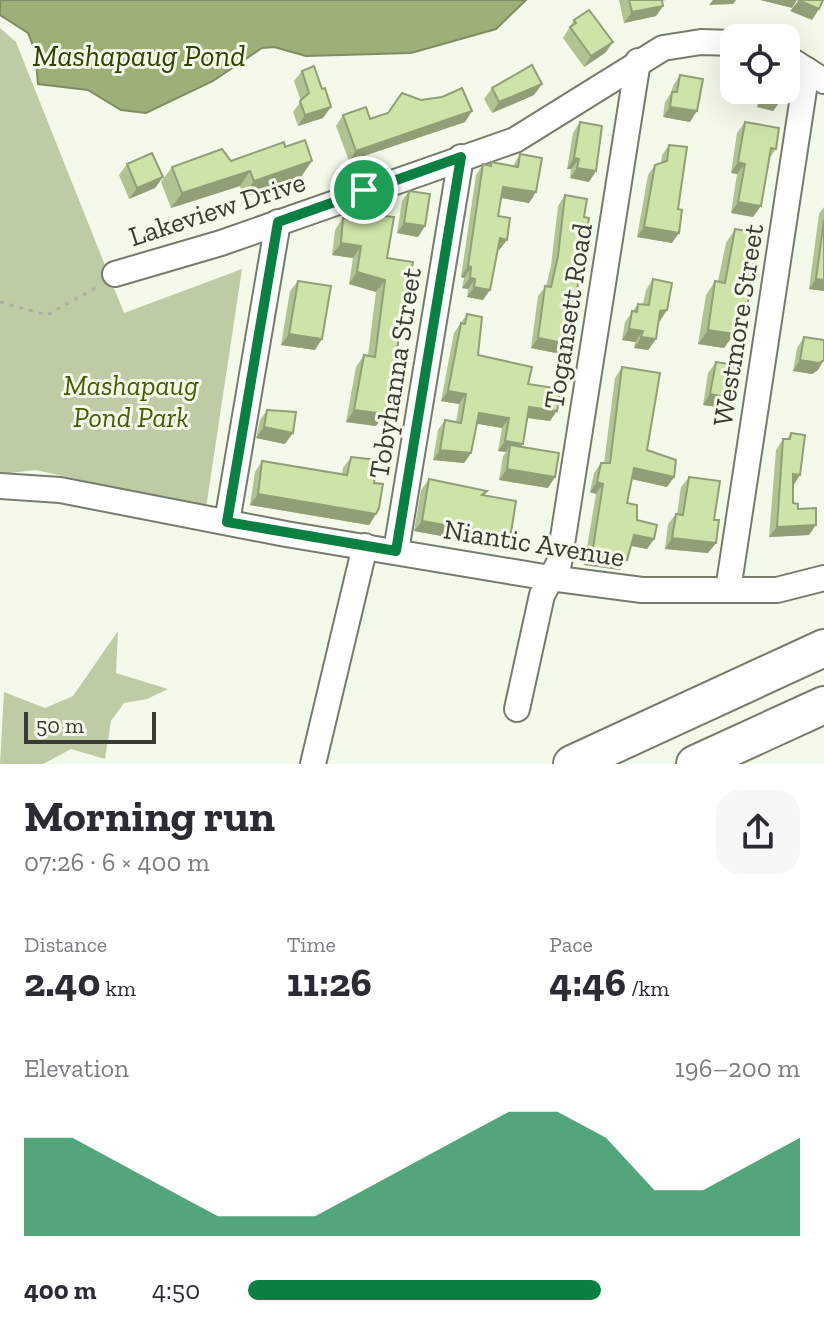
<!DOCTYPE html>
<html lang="en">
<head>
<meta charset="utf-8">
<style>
	:root { --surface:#fff; --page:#f7f7f7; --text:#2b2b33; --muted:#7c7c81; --accent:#0b8043 }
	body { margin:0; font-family:"Zilla Slab",serif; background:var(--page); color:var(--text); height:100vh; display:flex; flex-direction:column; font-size:30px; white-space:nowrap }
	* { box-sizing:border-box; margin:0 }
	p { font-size:26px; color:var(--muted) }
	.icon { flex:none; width:44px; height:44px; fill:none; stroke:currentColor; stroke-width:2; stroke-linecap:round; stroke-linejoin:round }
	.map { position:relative; height:764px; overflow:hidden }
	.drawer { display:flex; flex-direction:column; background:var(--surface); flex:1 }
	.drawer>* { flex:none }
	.controls { position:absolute; left:720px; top:24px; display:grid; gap:16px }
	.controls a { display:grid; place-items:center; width:80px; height:80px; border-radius:16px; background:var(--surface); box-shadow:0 8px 32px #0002; font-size:40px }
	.scale { position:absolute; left:24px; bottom:20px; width:132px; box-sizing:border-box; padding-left:8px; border:4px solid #393b35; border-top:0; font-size:22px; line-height:28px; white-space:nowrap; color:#393b35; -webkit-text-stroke:6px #f4fae9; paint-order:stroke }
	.pin { position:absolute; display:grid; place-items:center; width:68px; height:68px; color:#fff; margin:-34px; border:4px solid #fff; border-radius:50%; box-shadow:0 2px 8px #0007 }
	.round { display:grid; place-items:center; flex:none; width:84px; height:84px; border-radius:24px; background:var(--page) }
	.headline { display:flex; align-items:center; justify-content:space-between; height:136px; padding:0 24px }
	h1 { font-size:44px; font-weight:700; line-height:60px }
	.figures { display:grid; grid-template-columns:repeat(3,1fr); gap:12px; height:136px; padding:8px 24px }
	.figures div { display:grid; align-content:center }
	.figures b { font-size:40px; font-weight:700 }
	.figures small { font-size:22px; font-weight:400 }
	.figures p { font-size:22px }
	.chart { height:224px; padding:16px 24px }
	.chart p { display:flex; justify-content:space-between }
	.chart svg { width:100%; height:144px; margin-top:8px; fill:var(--accent); opacity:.7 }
	ul { padding:0 24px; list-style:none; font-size:26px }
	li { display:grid; grid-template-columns:128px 96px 1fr; align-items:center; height:60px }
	li i { height:20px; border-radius:10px; background:var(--accent) }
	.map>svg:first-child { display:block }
	.green { fill:#bdcca5 }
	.water { fill:#9cb077; stroke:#7e8d63; stroke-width:2 }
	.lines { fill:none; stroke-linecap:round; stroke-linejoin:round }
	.minor-casing { stroke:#767c6d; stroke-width:28 }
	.highway-casing { stroke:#767c6d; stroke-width:40 }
	.path { stroke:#abafa2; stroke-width:3; stroke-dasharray:4 6; stroke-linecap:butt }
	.minor { stroke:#fff; stroke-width:24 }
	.highway { stroke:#fff; stroke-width:36 }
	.wall { fill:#b1c390 }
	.shaded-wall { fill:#909f76 }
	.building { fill:#cee3a8; stroke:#909f76; stroke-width:2 }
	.route-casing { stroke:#fff; stroke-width:16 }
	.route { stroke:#0b8043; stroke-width:10 }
	.labels { text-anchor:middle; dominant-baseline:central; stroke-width:6; stroke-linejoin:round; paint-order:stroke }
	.street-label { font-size:28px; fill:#393b35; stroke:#f4fae9 }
	.park-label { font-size:28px; font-style:italic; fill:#465c00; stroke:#f4fae9 }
	.water-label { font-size:30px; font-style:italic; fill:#314200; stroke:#f4fae9 }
</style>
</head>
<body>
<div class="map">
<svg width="824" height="764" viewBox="0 0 824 764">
	<rect width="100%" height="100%" fill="#f4fae9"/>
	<g class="green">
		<path d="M0 28 16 42 124 313 242 269 206 508 36 470 0 474Z"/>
		<path d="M118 631 116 673 168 689 147 699 124 703 111 721 105 759 71 749 43 764H0L4 692 45 708 73 696Z"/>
	</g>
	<path class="water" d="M0 0H526L496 29 411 53 306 56 274 47 262 48 213 81 146 113 121 110 88 90 38 84 35 51 28 33 0 15Z"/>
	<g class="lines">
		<g class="minor-casing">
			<g id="minor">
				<path d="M786 57 824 81"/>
				<path d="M115 274 221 243 515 140 663 48 701 42 734 43"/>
				<path d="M0 486 60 490 286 534 550 578 642 590H777L824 578"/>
				<path d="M227 522 278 222"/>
				<path d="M396 551 461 157"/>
				<path d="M728 590 807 70"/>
				<path d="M517 709 542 595 559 563 638 61"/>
				<path d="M313 764 365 546"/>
			</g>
		</g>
		<g class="highway-casing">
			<g id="highway">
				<path d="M572 764 824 648"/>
				<path d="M695 764 824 705"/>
			</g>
		</g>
		<path class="path" d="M0 302 47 315 99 286"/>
		<use href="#minor" class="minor"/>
		<use href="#highway" class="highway"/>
	</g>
	<g class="wall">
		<path d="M619 0H666L662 1 663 6 656 16 624 23Z"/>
		<path d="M574 20 613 42 605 53 584 67 563 38Z"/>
		<path d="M302 71 322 89 323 118 298 126 293 112 301 101 294 81Z"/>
		<path d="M680 75 690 122 663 117 665 102 671 93 673 86Z"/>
		<path d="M542 84 534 95 492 113 484 99 492 88Z"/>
		<path d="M760 90H785L781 100 773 111 757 107Z"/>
		<path d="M421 100 472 111 465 122 349 161 336 126 343 115 370 119Z"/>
		<path d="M580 122 589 182 570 178 571 169H567L573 133Z"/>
		<path d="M745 122 776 149 769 159 753 217 731 213 737 174 731 173 737 133Z"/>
		<path d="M669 145 672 243 637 237 648 175 655 165 661 163 662 155Z"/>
		<path d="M285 147 301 177 243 197 240 186 171 208 161 182 172 167 231 161Z"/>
		<path d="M520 154 536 192 529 203 501 198 498 216 507 240 499 250H498L483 300 467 297 468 289 462 288 464 278 461 277 476 175 483 164 489 165 491 162 513 166Z"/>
		<path d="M127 164 163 177 155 188 129 199 119 175Z"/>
		<path d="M409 191 425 226 418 237 397 233 402 201Z"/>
		<path d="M565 195 584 217 585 244 579 253 561 354 531 348 538 296 546 286 551 266 558 206Z"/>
		<path d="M824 207V291L809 289 819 214Z"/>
		<path d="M352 212 387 258 376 426 346 422 356 367 364 355H368L376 292 349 284 353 258 332 255 335 230 343 218 347 219Z"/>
		<path d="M735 229 747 307 737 321H736L734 334 724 348 698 344 706 295 715 281H718L726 243Z"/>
		<path d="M653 279 667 310 658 321 656 339 648 350 634 348 635 342 622 340 625 322 638 304H643L646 290Z"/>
		<path d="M298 281 315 350 281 345 290 291Z"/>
		<path d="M467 314 478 355 528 384 550 421 527 418 523 444 520 447 548 488 499 480 503 456 506 452 498 451 502 428 476 423 471 453 464 463 433 460 438 430 445 420 456 422 459 404 441 401 454 333Z"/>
		<path d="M804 337 818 370 812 374 793 371 797 348Z"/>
		<path d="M716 362 725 408 703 405 708 373Z"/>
		<path d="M622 367 647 450 674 477 667 487 632 479 627 503 637 520 654 539 647 549 631 546 627 560 620 570 584 565 596 494 590 492 594 473 601 463H604L615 378Z"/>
		<path d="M267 410 285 444 256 438 260 420Z"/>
		<path d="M791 433 793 503 798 509 809 535 769 537 776 450 783 439H787Z"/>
		<path d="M351 457 374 483 376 514 369 525 250 505 255 472 262 461 342 474 343 468Z"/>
		<path d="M689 477 714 520 716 543 708 553 665 549 668 524 676 514H677L681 487Z"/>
		<path d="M429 479 487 491 484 496 510 539 502 549 479 546 480 543 414 531 421 490Z"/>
	</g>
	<g class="shaded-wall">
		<path d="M713 0H736L733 4 709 5Z"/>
		<path d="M760 0H797L792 8Z"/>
		<path d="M798 1 819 9 812 20 790 11Z"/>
		<path d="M663 6 656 16 624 23 632 12Z"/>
		<path d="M613 42 605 53 584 67 591 56Z"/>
		<path d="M542 84 534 95 492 113 499 102Z"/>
		<path d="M764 97 781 100 773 111 757 107Z"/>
		<path d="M331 107 323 118 298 126 305 115Z"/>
		<path d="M670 107 697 111 690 122 663 117Z"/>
		<path d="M472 111 465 122 349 161 356 151Z"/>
		<path d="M574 158 579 159 571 169H567Z"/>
		<path d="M312 161 301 177 243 197 254 181Z"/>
		<path d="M738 162 745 164 737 174 731 173Z"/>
		<path d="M577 168 596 171 589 182 570 178Z"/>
		<path d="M250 171 240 186 171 208 182 193Z"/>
		<path d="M163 177 155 188 129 199 137 188Z"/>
		<path d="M503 187 536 192 529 203 496 197Z"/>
		<path d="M738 202 761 206 753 217 731 213Z"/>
		<path d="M404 223 425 226 418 237 397 233Z"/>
		<path d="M644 227 679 233 672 243 637 237Z"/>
		<path d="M500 238 507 240 499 250 493 249Z"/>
		<path d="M341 243 361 246 353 258 332 255Z"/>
		<path d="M468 266 471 267 464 278 461 277Z"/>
		<path d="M357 272 385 280 376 292 349 284Z"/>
		<path d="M470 278 475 279 468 289 462 288Z"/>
		<path d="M816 279 824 280V291L809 289Z"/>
		<path d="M474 287 490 290 483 300 467 297Z"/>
		<path d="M738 306 747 307 737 321 728 320Z"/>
		<path d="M667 310 660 321 652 322 660 311Z"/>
		<path d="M629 329 643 331 635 342 622 340Z"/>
		<path d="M708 330 734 334 724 348 698 344Z"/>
		<path d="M289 334 322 339 315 350 281 345Z"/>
		<path d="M641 337 656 339 648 350 634 348Z"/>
		<path d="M538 338 568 344 561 354 531 348Z"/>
		<path d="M800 360H824L818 370 812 374 793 371Z"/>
		<path d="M448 391 466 394 459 404 441 401Z"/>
		<path d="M710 394 732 398 725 408 703 405Z"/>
		<path d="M529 407 557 411 550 421 522 417Z"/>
		<path d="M354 410 385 414 376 426 346 422Z"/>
		<path d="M479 413 509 418 502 428 472 423Z"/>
		<path d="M264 427 293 433 285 444 256 438Z"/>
		<path d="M505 441 523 444 516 454 510 445 506 452 498 451Z"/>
		<path d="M440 450 471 453 464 463 433 460Z"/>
		<path d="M634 468 674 477 667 487 627 478Z"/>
		<path d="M507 469 555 477 548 488 499 480Z"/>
		<path d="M793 474 800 475 793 486Z"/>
		<path d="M597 482 603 484 596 494 590 492Z"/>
		<path d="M258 494 376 514 369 525 250 505Z"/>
		<path d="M422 521 487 532 480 543 414 531Z"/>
		<path d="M816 525 809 535 769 537 777 527Z"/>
		<path d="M487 535 510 539 502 549 479 546Z"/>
		<path d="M634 535 654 539 647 549 627 545Z"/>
		<path d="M672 538 716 543 708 553 665 549Z"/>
		<path d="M592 554 627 560 620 570 584 565Z"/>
	</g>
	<g class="building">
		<path d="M629 0H662L663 6 632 12Z"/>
		<path d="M798 0H823L819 9Z"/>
		<path d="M589 10 613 42 591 56 570 27 576 23 574 20Z"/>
		<path d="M532 65 542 84 499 102 492 88Z"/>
		<path d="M314 66 322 89 325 88 331 107 305 115 300 101 309 93 302 71Z"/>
		<path d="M786 74 791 75 786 88Z"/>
		<path d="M680 75 703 79 697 111 670 107 672 92H677Z"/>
		<path d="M462 88 472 111 356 151 343 115 366 107 370 119 388 113 402 93 421 100 442 97Z"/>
		<path d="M765 90H785L781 100 764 97Z"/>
		<path d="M580 122 602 126 596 171 577 168 579 159 574 158Z"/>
		<path d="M745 122 779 128 776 149 771 148 761 206 738 202 745 164 738 162Z"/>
		<path d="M305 140 312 161 254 181 250 171 182 193 172 167 222 149 231 161 284 142 285 147Z"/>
		<path d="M669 145 687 147 678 209 682 210 679 233 644 227 655 165 667 161Z"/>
		<path d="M152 153 163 177 137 188 127 164Z"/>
		<path d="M520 154 542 158 536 192 503 187 498 216 510 218 507 240 500 238 490 290 474 287 475 279 470 278 471 267 468 266 483 164 491 166V162L518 167Z"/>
		<path d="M409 191 430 194 425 226 404 223Z"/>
		<path d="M565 195 587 199 584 217 589 218 585 244 580 243 575 277 579 278 568 344 538 338 545 286 551 287 558 256Z"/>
		<path d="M352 212 394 217 387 258 413 262 385 414 354 410 364 355 375 357 385 280 357 272 361 246 341 243 343 218 350 219Z"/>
		<path d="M824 220V280L816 279Z"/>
		<path d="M735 229 759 233 747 307 738 306 734 334 708 330 715 281 725 283Z"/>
		<path d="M653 279 672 283 667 310 660 311 656 339 641 337 643 331 629 329 632 311 637 312 638 304 649 305Z"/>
		<path d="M298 281 331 286 322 339 289 334Z"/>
		<path d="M467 314 482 317 478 355 532 367 528 384 561 389 557 411 529 407 523 444 505 441 509 418 479 413 471 453 440 450 445 420 461 423 466 394 448 391 461 323 465 324Z"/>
		<path d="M804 337 824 340V360L819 363 800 360Z"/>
		<path d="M716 362 735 365 732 398 710 394Z"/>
		<path d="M622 367 660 373 647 450 676 460 674 477 634 468 627 503 637 505V520L657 525 654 539 634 535 627 560 592 554 603 484 597 482 601 463H610Z"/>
		<path d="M267 410 296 412 293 433 264 427Z"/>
		<path d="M791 433 805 435 800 475 793 474V503L798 504V509L816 508V525L777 527 783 439H790Z"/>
		<path d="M510 445 559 453 555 477 507 469Z"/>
		<path d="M351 457 377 460 374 483 383 484 379 508 376 514 258 494 262 461 347 475Z"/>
		<path d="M689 477 720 481 714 520H719L716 543 672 538 676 514 683 515Z"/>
		<path d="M429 479 487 491 482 495 516 501 510 539 487 535V532L422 521Z"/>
	</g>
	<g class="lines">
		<g class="route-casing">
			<path id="route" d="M461 157 396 551 227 522 278 222Z"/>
		</g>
		<use href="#route" class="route"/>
	</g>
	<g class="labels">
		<g class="street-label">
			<text transform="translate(217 209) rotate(-18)">Lakeview Drive</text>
			<text transform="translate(568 316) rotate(-81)">Togansett Road</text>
			<text transform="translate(738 325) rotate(-81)">Westmore Street</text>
			<text transform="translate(395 373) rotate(-81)">Tobyhanna Street</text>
			<text transform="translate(534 543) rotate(9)">Niantic Avenue</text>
		</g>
		<g class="park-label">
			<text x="131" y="385">Mashapaug<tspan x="131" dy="32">Pond Park</tspan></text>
		</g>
		<g class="water-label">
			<text x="139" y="56">Mashapaug Pond</text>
		</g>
	</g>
</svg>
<div class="controls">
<a><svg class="icon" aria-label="locate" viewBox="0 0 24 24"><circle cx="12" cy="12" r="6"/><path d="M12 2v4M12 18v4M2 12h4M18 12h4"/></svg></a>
</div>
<div class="scale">50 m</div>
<div class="pin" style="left:364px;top:190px;background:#1e9e55"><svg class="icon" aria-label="arrive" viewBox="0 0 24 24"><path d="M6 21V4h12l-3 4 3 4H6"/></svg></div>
</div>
<section class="drawer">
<div class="headline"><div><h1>Morning run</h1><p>07:26 · 6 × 400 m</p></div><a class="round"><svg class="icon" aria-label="share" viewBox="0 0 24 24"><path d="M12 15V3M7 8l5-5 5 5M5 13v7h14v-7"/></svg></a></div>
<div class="figures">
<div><p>Distance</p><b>2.40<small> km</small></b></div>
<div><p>Time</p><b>11:26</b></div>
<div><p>Pace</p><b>4:46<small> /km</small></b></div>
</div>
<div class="chart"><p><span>Elevation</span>196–200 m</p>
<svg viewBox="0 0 160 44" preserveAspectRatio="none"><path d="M0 44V14L10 14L20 22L30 30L40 38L50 38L60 38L70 30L80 22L90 14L100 6L110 6L120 14L130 30L140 30L150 22L160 14V44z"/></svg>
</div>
<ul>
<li><b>400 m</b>4:50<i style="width:64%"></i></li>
</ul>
</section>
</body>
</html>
